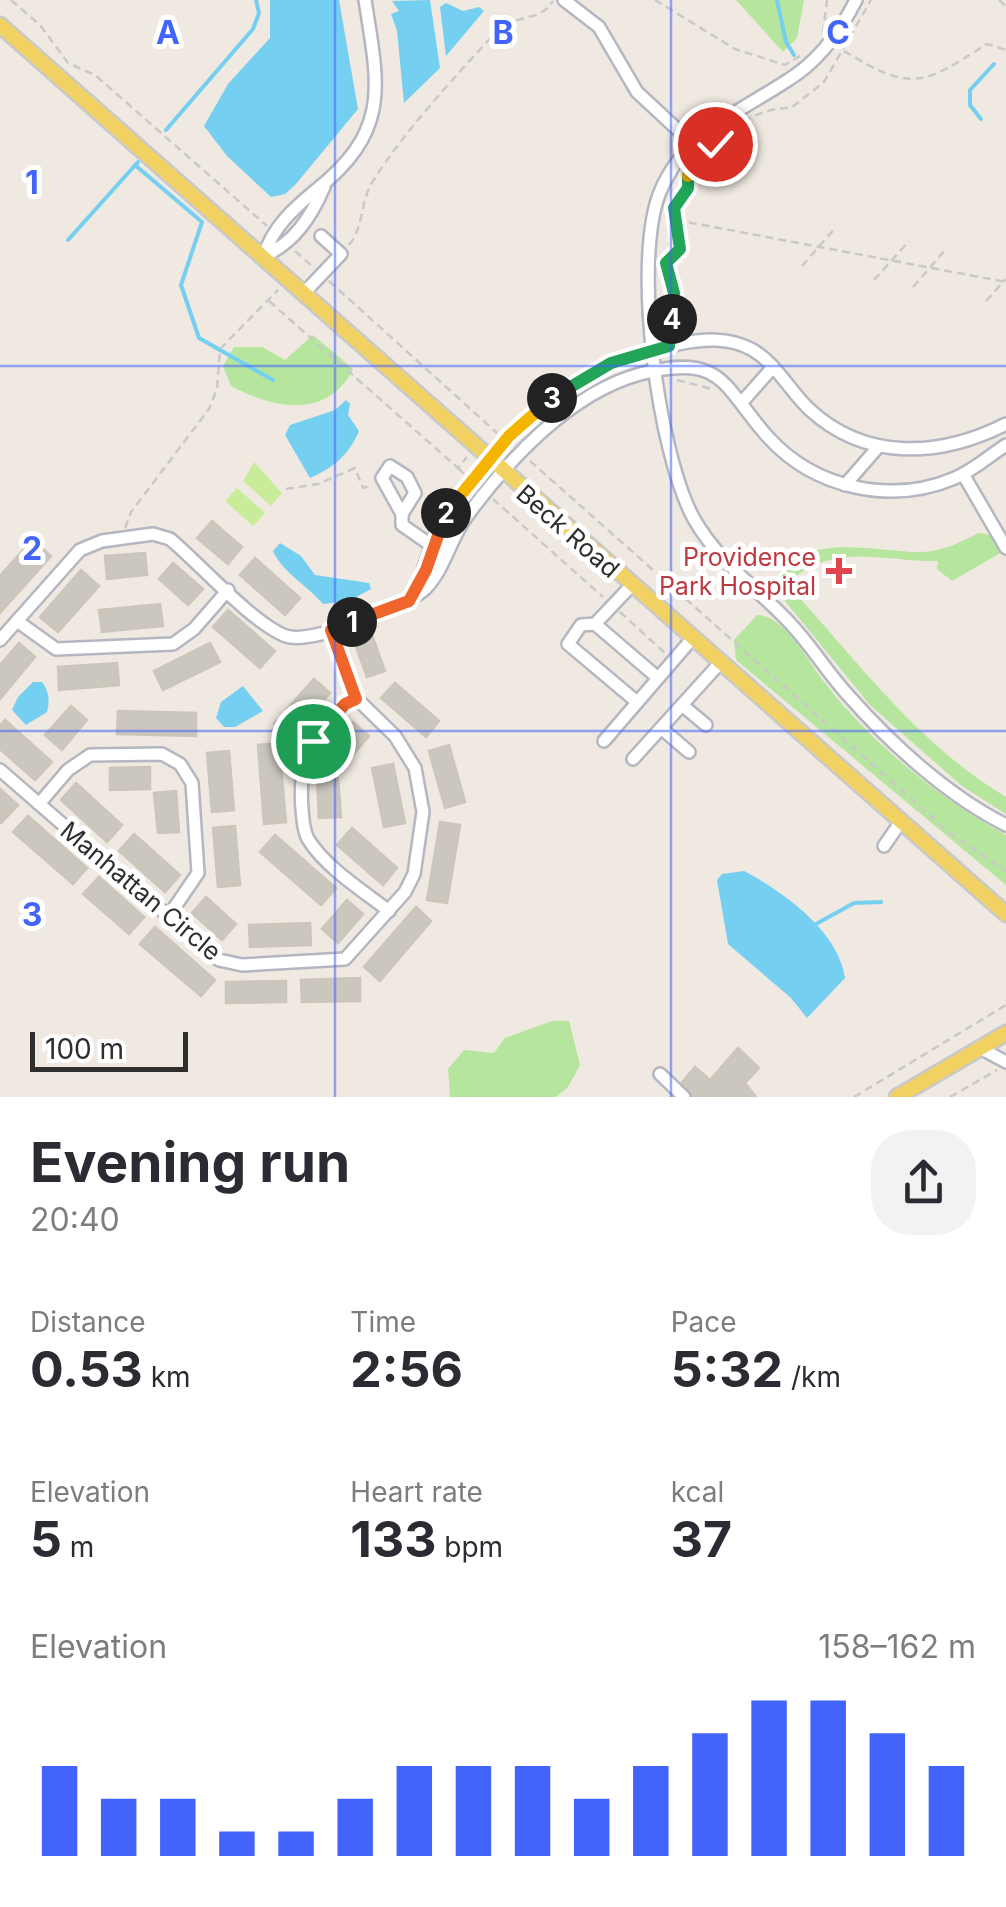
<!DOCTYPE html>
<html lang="en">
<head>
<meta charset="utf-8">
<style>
	:root { --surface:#fff; --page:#f2f2f3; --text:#2b2b33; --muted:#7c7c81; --accent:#4264fb }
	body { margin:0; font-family:Inter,sans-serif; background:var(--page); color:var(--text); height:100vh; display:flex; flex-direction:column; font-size:38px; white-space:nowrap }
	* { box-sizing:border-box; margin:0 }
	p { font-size:32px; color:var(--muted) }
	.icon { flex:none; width:55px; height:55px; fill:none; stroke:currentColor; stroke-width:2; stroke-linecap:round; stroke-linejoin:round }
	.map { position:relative; height:1097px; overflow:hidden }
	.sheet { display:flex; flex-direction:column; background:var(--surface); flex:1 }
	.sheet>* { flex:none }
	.scale { position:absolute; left:30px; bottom:25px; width:158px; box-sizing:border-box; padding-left:10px; border:5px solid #2e2e2e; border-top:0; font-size:28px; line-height:35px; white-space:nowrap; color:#2e2e2e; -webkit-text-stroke:8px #fff; paint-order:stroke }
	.pin { position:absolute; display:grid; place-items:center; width:85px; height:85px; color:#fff; margin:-42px; border:5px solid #fff; border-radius:50%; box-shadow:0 2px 10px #0007 }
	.km { position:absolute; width:50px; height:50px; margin:-25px; border-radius:50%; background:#222; color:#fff; font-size:28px; line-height:50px; text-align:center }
	.round { display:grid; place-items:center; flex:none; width:105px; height:105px; border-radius:40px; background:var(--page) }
	.summary { display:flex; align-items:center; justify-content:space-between; height:170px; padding:0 30px }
	h1 { font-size:55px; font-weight:700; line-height:75px }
	.figures { display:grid; grid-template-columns:repeat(3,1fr); gap:15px; height:170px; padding:10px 30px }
	.figures div { display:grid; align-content:center }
	.figures b { font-size:50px; font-weight:700 }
	.figures small { font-size:28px; font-weight:400 }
	.figures p { font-size:28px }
	.chart { height:280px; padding:20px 30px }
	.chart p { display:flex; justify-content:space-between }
	.chart svg { width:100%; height:180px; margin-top:10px; stroke:var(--accent); stroke-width:6 }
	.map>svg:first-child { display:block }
	.green { fill:#b6e59e }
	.pitch { fill:#c9ec9a }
	.water { fill:#75cff0 }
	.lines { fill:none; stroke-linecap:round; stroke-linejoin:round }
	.stream { stroke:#75cff0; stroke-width:4 }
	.building { fill:#cbc7bf; stroke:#cbc5ba; stroke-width:2.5 }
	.minor-casing { stroke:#b4b7c1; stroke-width:16 }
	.major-casing { stroke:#c9c9c9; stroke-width:19 }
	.path { stroke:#c9c9c9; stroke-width:2.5; stroke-dasharray:8 5; stroke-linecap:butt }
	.minor { stroke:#fff; stroke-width:11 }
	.major { stroke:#f2d163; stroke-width:14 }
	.split-1-casing { stroke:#fff; stroke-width:20 }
	.split-2-casing { stroke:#fff; stroke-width:20 }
	.split-3-casing { stroke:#fff; stroke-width:20 }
	.split-4-casing { stroke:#fff; stroke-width:20 }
	.split-5-casing { stroke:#fff; stroke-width:20 }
	.split-6-casing { stroke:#fff; stroke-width:20 }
	.split-1 { stroke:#f0652b; stroke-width:12 }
	.split-2 { stroke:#f0652b; stroke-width:12 }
	.split-3 { stroke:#f5b400; stroke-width:12 }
	.split-4 { stroke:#22a559; stroke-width:12 }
	.split-5 { stroke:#22a559; stroke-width:12 }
	.split-6 { stroke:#f5b400; stroke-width:12 }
	.grid { fill:none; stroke:#4264fb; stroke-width:2.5; stroke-opacity:0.55 }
	.health-dot { fill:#e0444e; stroke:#fff; stroke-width:4 }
	.labels { text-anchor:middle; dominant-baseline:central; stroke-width:10; stroke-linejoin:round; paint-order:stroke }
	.street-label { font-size:25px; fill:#2e2e2e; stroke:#fff }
	.health-label { font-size:25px; fill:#be3a42; stroke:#fff; text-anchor:end }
	.grid-label { font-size:32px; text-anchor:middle; font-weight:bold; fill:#4264fb; stroke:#fff; stroke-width:10; stroke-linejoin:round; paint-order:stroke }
</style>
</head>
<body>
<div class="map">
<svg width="1006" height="1097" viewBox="0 0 1006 1097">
	<rect width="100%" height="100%" fill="#efe9e1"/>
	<g class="green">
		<path d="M736 0H804L797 38 783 52Z"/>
		<path d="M313 335 353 369C327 420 274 409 231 386L223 366 234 347H262L285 360Z"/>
		<path d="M979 533 990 535 1002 552 952 581 937 569 938 561C887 562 839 543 796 576L801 585 794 592C861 665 919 745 1006 797V814L962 786 870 705 776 590C792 526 878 553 921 552 942 552 960 542 979 533Z"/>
		<path d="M757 615C784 614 810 664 825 683 871 743 940 799 1006 835V885L736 660 734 640Z"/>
		<path d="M552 1021H569L580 1065 568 1087 556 1097H450L448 1069 464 1050 494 1053 505 1038Z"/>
	</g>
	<g class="pitch">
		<path d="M254 462 282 493 271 506 243 481Z"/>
		<path d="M237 488 265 513 253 526 225 501Z"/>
	</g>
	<g class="water">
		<path d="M270 0H339L358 109 296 184 285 194 271 197 227 156 204 126 228 84 270 38Z"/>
		<path d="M430 0 440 68 404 103 397 31 391 14 399 11 392 1Z"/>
		<path d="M446 3 463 11 479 7 484 11 446 56 440 7Z"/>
		<path d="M346 400 350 404 348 415 359 431C349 455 333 468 310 478L285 435 290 425 335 410Z"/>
		<path d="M280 543 301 556 315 575 369 583 371 589 349 601 323 604C307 585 283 573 273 551Z"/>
		<path d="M33 682H42C49 691 50 701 47 712L26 725 12 710 18 697Z"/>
		<path d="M243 686 263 711 235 727H224L216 718 221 702Z"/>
		<path d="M744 871C784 892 839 932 845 978L807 1018 791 998 728 944 717 880 722 874Z"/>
	</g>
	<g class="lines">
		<g class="stream">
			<path d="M777 0 786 42 794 55"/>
			<path d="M981 119 970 105V90L994 64"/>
			<path d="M166 130 253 29 259 13 256 0"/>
			<path d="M135 165 202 222 181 285 199 338 273 380"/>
			<path d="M68 240 138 162"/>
			<path d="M816 924 854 903 881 902"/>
		</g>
	</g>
	<g class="building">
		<path d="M212 521 242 547 228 564 197 538Z"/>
		<path d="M33 539 51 556 0 613V576Z"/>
		<path d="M145 553 147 575 107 579 105 556Z"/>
		<path d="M255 558 300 598 285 615 240 575Z"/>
		<path d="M173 563 203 589 188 605 159 579Z"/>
		<path d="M81 570 99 586 58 632 40 617Z"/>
		<path d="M160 604 163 626 102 632 99 610Z"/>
		<path d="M228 610 275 651 260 668 213 627Z"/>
		<path d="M372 635 385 671 367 677 354 641Z"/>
		<path d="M19 643 35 657 0 699V665Z"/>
		<path d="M210 643 220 662 163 690 154 671Z"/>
		<path d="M117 663 119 685 59 690 58 667Z"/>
		<path d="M314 679 330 693 290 739 274 724Z"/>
		<path d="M395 683 439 721 426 737 381 698Z"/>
		<path d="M71 706 87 720 62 750 45 735Z"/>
		<path d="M118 711 196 713V736L117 734Z"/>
		<path d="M5 720 52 762 35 780 0 749V726Z"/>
		<path d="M353 722 369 736 343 766 327 752Z"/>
		<path d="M279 743 286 822 264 824 258 745Z"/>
		<path d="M449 745 465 802 445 808 429 751Z"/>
		<path d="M229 751 234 810 212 812 207 753Z"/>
		<path d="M393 764 405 823 384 827 372 768Z"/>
		<path d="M150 767V789L110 790V768Z"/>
		<path d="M338 778 341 817 319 818 317 779Z"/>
		<path d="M76 783 122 825 107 842 61 800Z"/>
		<path d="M0 789 18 805 1 823 0 822Z"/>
		<path d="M176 791 179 832 158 833 154 793Z"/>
		<path d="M28 816 87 868 73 884 13 832Z"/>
		<path d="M440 822 460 825 447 903 427 900Z"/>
		<path d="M235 826 240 885 218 887 213 828Z"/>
		<path d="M352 828 397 868 383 885 337 845Z"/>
		<path d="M134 834 180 875 165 892 119 851Z"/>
		<path d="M275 835 336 888 321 905 260 852Z"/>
		<path d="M99 877 144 917 129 934 83 894Z"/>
		<path d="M206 897 236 924 222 940 192 913Z"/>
		<path d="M347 900 363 914 338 943 322 929Z"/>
		<path d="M416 907 431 921 380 981 364 967Z"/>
		<path d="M310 923 311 945 250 947 249 925Z"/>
		<path d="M155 927 215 980 201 996 140 944Z"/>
		<path d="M360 978V1001L302 1002 301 980Z"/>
		<path d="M286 981V1002L226 1003V982Z"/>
		<path d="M738 1048 759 1068 745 1083 756 1097H693L680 1085 695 1067 710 1080Z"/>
	</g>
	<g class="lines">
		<g class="minor-casing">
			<g id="minor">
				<path d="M564 0 599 27 637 92 692 143"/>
				<path d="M856 0C840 32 819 61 788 80 738 113 685 132 660 192 632 261 658 454 694 519 718 561 753 585 786 619 809 642 826 671 848 695 891 744 948 796 1006 825"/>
				<path d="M264 256C272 228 293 209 316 190 392 130 378 84 365 0"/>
				<path d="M264 256C294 243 311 217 324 187"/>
				<path d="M304 293 341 254 321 236"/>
				<path d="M743 401 773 367"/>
				<path d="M963 474 1006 548"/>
				<path d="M845 485 879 446"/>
				<path d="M402 514 415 493 407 477 390 466 382 478 402 514V525L438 550"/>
				<path d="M631 586 595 624 581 625 568 644 637 702"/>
				<path d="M411 597C428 568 431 535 449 507 460 490 476 476 489 461 541 402 598 358 678 344 703 339 728 337 751 349 776 363 789 390 809 409 866 462 941 457 1006 424"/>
				<path d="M17 621 56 649 173 644 194 629 228 590"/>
				<path d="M595 624 658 678"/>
				<path d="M0 640 80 550 102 541 153 534 170 539C199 563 253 624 286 636 310 645 407 607 426 588 445 568 450 539 467 516 508 460 570 393 640 374 724 352 723 387 768 437 815 489 892 505 955 478 974 470 989 456 1006 445"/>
				<path d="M357 699C312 722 298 762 302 809 303 819 303 830 308 839 325 867 363 891 389 911"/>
				<path d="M682 705 706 725"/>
				<path d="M661 728 689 752"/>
				<path d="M604 741 691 640"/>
				<path d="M633 759 719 664"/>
				<path d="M0 770 219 960 242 965 345 959 405 892 414 874 423 812 415 768 395 736 357 699 331 630"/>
				<path d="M39 804 68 770 90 755 162 754 180 764 192 783 198 873 168 917"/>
				<path d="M884 846 900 823"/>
				<path d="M980 1048 1006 1062"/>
				<path d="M660 1074 684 1097"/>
			</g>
		</g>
		<g class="major-casing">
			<g id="major">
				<path d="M0 25 1006 914"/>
				<path d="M897 1097 1006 1033"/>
			</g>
		</g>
		<g class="path">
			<path d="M11 0 40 25 68 63 95 75 267 226"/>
			<path d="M655 0 735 49 785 65 803 54"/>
			<path d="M999 0 1006 6"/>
			<path d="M823 33 827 0"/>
			<path d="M844 51C913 93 922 85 987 44L1006 50"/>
			<path d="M676 220 1006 282"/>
			<path d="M349 245C364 227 360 201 373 181 406 129 454 78 496 32 514 13 540 23 553 1"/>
			<path d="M295 251 312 266"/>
			<path d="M802 266 836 227"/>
			<path d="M874 280 909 241"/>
			<path d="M329 281 497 433"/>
			<path d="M913 287 947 248"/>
			<path d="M269 301 458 468 467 457"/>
			<path d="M986 301 1006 279"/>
			<path d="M671 334 673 293 666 263 679 249 674 208 688 188 687 178C711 144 750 106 791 108L824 82 871 0"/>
			<path d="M677 380 712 389"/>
			<path d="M530 461 951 834 1006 871"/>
			<path d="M458 468 464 474"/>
			<path d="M286 489 318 484 355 468 363 488 371 485"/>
			<path d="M493 499 603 597"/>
			<path d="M125 528 131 512 209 409 217 389 220 349 278 290"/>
			<path d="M620 612 666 654"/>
			<path d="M854 1097 1006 1005"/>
			<path d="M950 1097 997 1070"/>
		</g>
		<use href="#minor" class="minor"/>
		<use href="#major" class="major"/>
	</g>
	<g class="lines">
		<g class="split-1-casing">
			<path id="split-1" d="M313 741 345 704 356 699 331 630 352 622"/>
		</g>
		<g class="split-2-casing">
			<path id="split-2" d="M352 622 409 601 426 570 446 513"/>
		</g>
		<g class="split-3-casing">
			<path id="split-3" d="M446 513 509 436 552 398"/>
		</g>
		<g class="split-4-casing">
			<path id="split-4" d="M552 398 611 363 669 346 672 319"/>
		</g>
		<g class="split-5-casing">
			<path id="split-5" d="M672 319 674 293 666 263 680 249 674 208 688 188V176"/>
		</g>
		<g class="split-6-casing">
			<path id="split-6" d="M688 176 715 144"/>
		</g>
		<use href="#split-1" class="split-1"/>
		<use href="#split-2" class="split-2"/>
		<use href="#split-3" class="split-3"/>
		<use href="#split-4" class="split-4"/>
		<use href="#split-5" class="split-5"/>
		<use href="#split-6" class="split-6"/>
	</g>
	<path class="grid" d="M335 0V1097M671 0V1097M0 366H1006M0 731H1006"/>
	<path class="health-dot" d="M834 556h10v10h10v10h-10v10h-10v-10h-10v-10h10z"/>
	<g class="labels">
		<g class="street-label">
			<text transform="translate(568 531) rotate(41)">Beck Road</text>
			<text transform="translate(141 891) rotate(40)">Manhattan Circle</text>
		</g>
		<g class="health-label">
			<text x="816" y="557">Providence<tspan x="816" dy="29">Park Hospital</tspan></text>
		</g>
	</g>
	<g class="grid-label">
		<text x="168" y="44">A</text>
		<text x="503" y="44">B</text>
		<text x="838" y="44">C</text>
		<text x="32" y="194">1</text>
		<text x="32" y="560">2</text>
		<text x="32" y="926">3</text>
	</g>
</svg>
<div class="scale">100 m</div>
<div class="pin" style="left:313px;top:741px;background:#1e9e55"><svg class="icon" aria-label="arrive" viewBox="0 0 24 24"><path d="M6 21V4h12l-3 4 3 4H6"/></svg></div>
<div class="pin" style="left:715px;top:144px;background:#d93025"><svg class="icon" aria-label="check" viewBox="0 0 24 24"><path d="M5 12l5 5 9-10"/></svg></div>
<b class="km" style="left:352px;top:622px">1</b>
<b class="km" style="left:446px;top:513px">2</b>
<b class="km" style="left:552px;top:398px">3</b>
<b class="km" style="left:672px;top:319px">4</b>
</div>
<section class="sheet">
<div class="summary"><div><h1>Evening run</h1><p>20:40</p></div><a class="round"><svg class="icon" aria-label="share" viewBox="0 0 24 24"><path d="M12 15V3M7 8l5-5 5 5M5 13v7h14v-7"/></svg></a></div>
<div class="figures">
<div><p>Distance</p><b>0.53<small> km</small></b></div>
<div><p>Time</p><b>2:56</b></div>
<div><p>Pace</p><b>5:32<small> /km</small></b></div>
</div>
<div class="figures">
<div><p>Elevation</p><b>5<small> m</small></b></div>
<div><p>Heart rate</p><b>133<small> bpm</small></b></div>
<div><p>kcal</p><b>37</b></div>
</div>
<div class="chart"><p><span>Elevation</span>158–162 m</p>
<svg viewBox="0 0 160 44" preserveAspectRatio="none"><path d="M5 44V22M15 44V30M25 44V30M35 44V38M45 44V38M55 44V30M65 44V22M75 44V22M85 44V22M95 44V30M105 44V22M115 44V14M125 44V6M135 44V6M145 44V14M155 44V22"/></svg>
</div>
</section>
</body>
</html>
